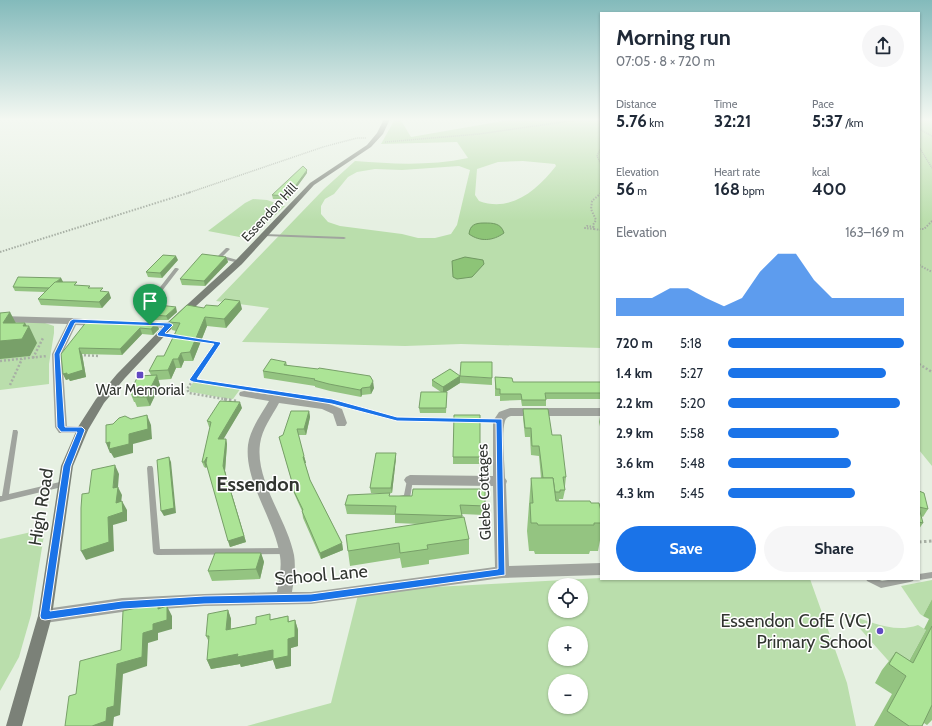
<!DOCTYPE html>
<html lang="en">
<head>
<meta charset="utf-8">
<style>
	:root { --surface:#fff; --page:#f6f6f7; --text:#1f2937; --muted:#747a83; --accent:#1a73e8 }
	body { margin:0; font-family:Cabin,sans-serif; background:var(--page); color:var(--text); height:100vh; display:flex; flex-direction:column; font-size:15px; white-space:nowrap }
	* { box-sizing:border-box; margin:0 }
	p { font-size:13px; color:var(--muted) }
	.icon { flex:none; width:22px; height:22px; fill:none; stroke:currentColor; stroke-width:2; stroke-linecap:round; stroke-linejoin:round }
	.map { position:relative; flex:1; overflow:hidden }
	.sheet { position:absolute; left:600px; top:12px; width:320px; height:568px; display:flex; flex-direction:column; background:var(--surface); border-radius:0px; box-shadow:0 1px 3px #0004 }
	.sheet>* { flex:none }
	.tools { position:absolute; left:548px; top:578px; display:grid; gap:8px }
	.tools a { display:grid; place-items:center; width:40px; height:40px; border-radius:50%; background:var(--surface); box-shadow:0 1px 3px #0004; font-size:20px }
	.pin { position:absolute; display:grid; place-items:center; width:34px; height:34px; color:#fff; margin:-41px -17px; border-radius:50% 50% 50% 0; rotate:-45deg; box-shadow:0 0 4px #0007 }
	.pin .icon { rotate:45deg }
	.round { display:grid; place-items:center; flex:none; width:42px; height:42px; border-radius:21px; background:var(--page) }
	.headline { display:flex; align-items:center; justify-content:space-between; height:68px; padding:0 16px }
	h1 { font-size:22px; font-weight:800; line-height:30px }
	.stats { display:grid; grid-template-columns:repeat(3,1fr); gap:6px; height:68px; padding:4px 16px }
	.stats div { display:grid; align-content:center }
	.stats b { font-size:17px; font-weight:800 }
	.stats small { font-size:11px; font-weight:400 }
	.stats p { font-size:11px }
	.chart { height:112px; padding:8px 16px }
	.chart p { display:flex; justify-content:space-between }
	.chart svg { width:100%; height:72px; margin-top:4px; fill:var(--accent); opacity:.7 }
	.button { display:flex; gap:8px; margin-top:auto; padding:8px 16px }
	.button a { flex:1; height:46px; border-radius:24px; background:var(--accent); color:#fff; font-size:16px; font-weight:800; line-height:46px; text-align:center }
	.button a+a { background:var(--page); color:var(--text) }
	ul { padding:0 16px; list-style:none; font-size:13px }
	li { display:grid; grid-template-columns:64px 48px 1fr; align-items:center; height:30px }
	li i { height:10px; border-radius:5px; background:var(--accent) }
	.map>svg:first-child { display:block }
	.green { fill:#badeac; fill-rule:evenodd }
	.water { fill:#8dc477; stroke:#719962 }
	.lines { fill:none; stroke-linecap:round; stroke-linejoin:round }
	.path-far3 { stroke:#a7afa4; stroke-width:1.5; stroke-dasharray:1 1; stroke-linecap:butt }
	.path-far2 { stroke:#a7afa4; stroke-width:2; stroke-dasharray:1.5 1.5; stroke-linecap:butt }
	.path-far1 { stroke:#a7afa4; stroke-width:2.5; stroke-dasharray:2 2; stroke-linecap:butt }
	.path { stroke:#a7afa4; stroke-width:3; stroke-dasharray:2.5 2.5; stroke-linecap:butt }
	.lane { fill:#a0a49e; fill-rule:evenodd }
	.street { fill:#a0a49e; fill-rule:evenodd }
	.secondary { fill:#7b8178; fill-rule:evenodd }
	.wall { fill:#94c481 }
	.shaded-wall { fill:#78a069 }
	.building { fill:#ace496; stroke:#78a069 }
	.route { fill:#1a73e8; stroke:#fff; fill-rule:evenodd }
	.poi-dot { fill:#6149c2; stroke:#fff; stroke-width:1.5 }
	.labels { text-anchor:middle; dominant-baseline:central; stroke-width:3; stroke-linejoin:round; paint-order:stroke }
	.far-street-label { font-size:13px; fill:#313530; stroke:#fff }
	.poi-label { font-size:15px; fill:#313530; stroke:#fff }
	.street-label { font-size:15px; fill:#313530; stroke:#fff }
	.near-street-label { font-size:18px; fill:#313530; stroke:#fff }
	.near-poi-label { font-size:18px; fill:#313530; stroke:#fff; text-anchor:end }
	.near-quarter-label { font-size:20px; font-weight:bold; fill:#313530; stroke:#fff }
</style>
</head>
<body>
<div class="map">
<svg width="932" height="726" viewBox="0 0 932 726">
	<rect width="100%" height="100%" fill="#e6f0e2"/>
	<g class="green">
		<path d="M395 119H400L411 137 515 119H601V348L461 344 405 346 242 342 269 308 216 301 324 189 355 161C393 164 430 166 468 158L457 142 381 144ZM523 161 555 164 556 166C537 190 511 213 479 201L475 195 477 169 498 162ZM459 166 470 170 457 225 451 234 435 238H418L402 234 340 226 328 222 321 214V206L325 199 334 194 348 177 357 172 375 169 402 170Z"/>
		<path d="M919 119H932V466L919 450Z"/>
		<path d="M253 199 267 200 285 206 250 239 208 231 245 203Z"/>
		<path d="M42 322 54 326V333L49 364V384L0 390V323Z"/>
		<path d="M194 381 241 388 233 399C219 398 205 394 190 392L189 389Z"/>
		<path d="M45 529 31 615 19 657 0 691V539Z"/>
		<path d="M601 578 810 579 847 683 856 726H247L331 703 359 591ZM555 585H581V611H555ZM555 633H581V659H555ZM555 681H581V707H555Z"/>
		<path d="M932 580V599L923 616 920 614 901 586Z"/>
		<path d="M847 614C869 621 894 634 918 625L926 630 901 675Z"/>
	</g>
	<g class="water">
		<path d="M484 223C493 223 501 223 504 233 493 241 480 242 469 234 470 225 475 223 484 223Z"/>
		<path d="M465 257 483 260 484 264 472 277 457 279 453 277 452 261Z"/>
	</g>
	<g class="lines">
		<g class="path-far3">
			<path d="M919 129 932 136"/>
			<path d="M385 142 479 134 584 119"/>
			<path d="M919 147 932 168"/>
			<path d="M601 148 597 156 601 164"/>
			<path d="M188 193 323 147 357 138H366"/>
		</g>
		<g class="path-far2">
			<path d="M601 193 592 201 591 209 596 220 593 225 594 229 601 230"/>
			<path d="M594 227 587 226 585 228 594 229"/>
			<path d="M919 229H924L932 221"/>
			<path d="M0 252 191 192"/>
			<path d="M919 265 932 272"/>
		</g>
		<g class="path-far1">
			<path d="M199 340 217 343 193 380 239 387"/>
			<path d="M80 355 100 356"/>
			<path d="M33 358 43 338"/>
			<path d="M0 361 47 356"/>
			<path d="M919 364 932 372"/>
			<path d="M193 380 187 389 189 393 230 400"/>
			<path d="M10 385 22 359"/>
		</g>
		<g class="path">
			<path d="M224 399 236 401"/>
			<path d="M348 406 397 419 457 420"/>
			<path d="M919 542 932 541"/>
		</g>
		<g class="lane">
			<path d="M264 234 344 237 346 238 344 239 265 236 263 235Z"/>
			<path d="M226 248H228L230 249 223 256 241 261V263H239L218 258V256Z"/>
			<path d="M175 268H177L179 269 162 291 167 298 153 314V325L152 326H148L147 325 149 314 162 298 157 291Z"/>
			<path d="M13 430H17L18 432 9 494 64 481 66 482 67 484 66 486 0 502V496H2Z"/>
			<path d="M148 466H152L153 468 160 549 286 548 289 549 290 551 289 553 286 554 157 555 154 554 153 552 147 468Z"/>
			<path d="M410 477 412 478 413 480 410 498 409 500 407 501 399 500 398 498 399 496 404 495 407 480 408 478Z"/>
			<path d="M932 572V578L919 580 916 579H919V574Z"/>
			<path d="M866 579H877L882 581 894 579H914L913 581 910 582 881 588 867 581Z"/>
		</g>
		<g class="street">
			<path d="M0 316 73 318 103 321 105 323 103 325 100 326 76 325 62 354 67 426 86 427 88 430 86 433H59L55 427 52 354 67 324 0 322Z"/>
			<path d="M144 322H170L175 325 170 328 141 327 139 325Z"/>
			<path d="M244 391 324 402 342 409 347 423 345 426H337L333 414 322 409 279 403C272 416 262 429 260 444 255 481 287 519 294 555 296 567 294 580 292 592H311L495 567 493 486 410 485 406 483 404 480 406 477 410 475 493 476V421L499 412 510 408H601V416H511C508 417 506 418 505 421 501 433 505 465 505 478L507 481 506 484 509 566 601 563V575L502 578 311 604 204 606 122 612 45 623 40 621 38 616 40 611 45 609 122 598 204 594 277 592C279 580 282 568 280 556 275 520 244 482 248 445 250 429 261 415 269 401L240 396 239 394 240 392Z"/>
		</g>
		<path class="secondary" d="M384 119H390L383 134 371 147 314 185 242 264 173 327 125 378 104 403 88 430 73 466 52 616 22 726H6L38 616 61 466 78 427 96 399 117 374 167 323 236 260 310 183 367 145 377 133Z"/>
	</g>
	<g class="wall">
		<path d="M307 173 288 199H273L272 195Z"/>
		<path d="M226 257 228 262 205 286 182 285 180 279Z"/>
		<path d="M178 260 162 278 148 277 146 272Z"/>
		<path d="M61 278 63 282 91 288 104 292 111 298 102 308 41 305 38 299 45 292 15 291 13 287Z"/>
		<path d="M204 308 242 309 226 328 207 326 193 361H184L181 368H176L171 379 158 380 160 385 150 406 137 407 135 402H134L130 392 151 375 149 371 164 356 176 331 172 330 169 322Z"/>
		<path d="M177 312 168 320H154L153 315Z"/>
		<path d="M87 321 156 323 159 329 153 335 142 334 122 355 82 354 86 377 70 381 69 379 66 380 63 374Z"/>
		<path d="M286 362 287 365 374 388 371 394 362 395 361 397 330 391 315 387V386L264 378 263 371Z"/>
		<path d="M460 376 492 378V385L460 383 445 392H447L446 413H420L419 408 441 392 432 386V380Z"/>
		<path d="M495 377 513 382H601V399H546V406H522L521 400 500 401V396H495Z"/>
		<path d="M242 408 223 439H226L227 444 225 471 246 542 230 547 207 466 206 468 204 467 202 462 210 427H209L207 421Z"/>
		<path d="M523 409 552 435 566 477 565 486H564L565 490 563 499H559V501L591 503 601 511V535L598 551H590L589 554H535L534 551H529L527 531 531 478H541L539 456 531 455 530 437H525L523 418Z"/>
		<path d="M309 411 310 417 306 435H298L306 463H305L310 480 342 543 343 550 321 559 303 518 302 511 292 489 290 483 292 482 279 437 283 435Z"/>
		<path d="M480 415V464H453V457Z"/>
		<path d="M600 417H601V431L599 422Z"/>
		<path d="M396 453V458L392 493H371L370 488Z"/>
		<path d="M485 489 484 515 462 514 469 539V554L429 560V564L402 568 400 558 350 566 348 551 419 524 395 523V515L347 514 345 505 390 496H412Z"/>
		<path d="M919 491 928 509 923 517 921 516 923 523 919 529Z"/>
		<path d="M261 553 264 562 260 579 212 581 208 571Z"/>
		<path d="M932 599V720L927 725 924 723 922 726H874L892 694 875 683 882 670 896 652 909 661 926 630 924 629 929 619 923 616Z"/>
		<path d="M228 610 231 619V629L256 624 272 619 288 616 289 621 295 620 298 630V646L291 648V666L276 669 273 660 241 667 240 664 211 669 207 660 209 642 206 636Z"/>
	</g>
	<g class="shaded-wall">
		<path d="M307 170V173L288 199V196Z"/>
		<path d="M176 256 178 260 162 278 160 273Z"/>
		<path d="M226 257 228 262 205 286 204 281Z"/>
		<path d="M61 278 63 282 51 288Z"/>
		<path d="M109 292 111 298 102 308 99 302Z"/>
		<path d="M240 301 242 309 226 328 224 319Z"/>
		<path d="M176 307 177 312 168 320 166 316Z"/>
		<path d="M10 312 19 329 23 326 25 323 28 328 29 326 37 343 30 356 0 359V341L3 323Z"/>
		<path d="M205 317 207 326 193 361 190 352Z"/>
		<path d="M156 323 159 329 153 335 151 329Z"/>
		<path d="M140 328 142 334 122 355 120 349Z"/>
		<path d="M79 348 82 354 86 377 70 381 69 379 66 380 63 374Z"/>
		<path d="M181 353 184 361 181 368 178 359Z"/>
		<path d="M173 359 176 368 171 379 168 370Z"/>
		<path d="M157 375 160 385 150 406 146 397Z"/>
		<path d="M460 376V383L443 394V387Z"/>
		<path d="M373 381 374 388 371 394 370 387Z"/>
		<path d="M362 388V395L361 397 360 390Z"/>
		<path d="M240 402 242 408 220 445 218 439Z"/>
		<path d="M309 411 310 417 306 435 304 429Z"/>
		<path d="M147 415 151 425 152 439 133 444V453L114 458 111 453H110L106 443 129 434Z"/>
		<path d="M226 439 227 444 225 471 246 542 230 547 228 541 223 466Z"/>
		<path d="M396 453V458L392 493 391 488Z"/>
		<path d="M304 456 306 463H304L303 457Z"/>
		<path d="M169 457 171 462 176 513 164 516 161 511Z"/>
		<path d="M207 457 209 463 206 468 204 462Z"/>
		<path d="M115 465 119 474 118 487 122 495 120 512 116 503 113 488Z"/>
		<path d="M122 501 127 510V521L113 525 114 551 86 560 81 551 108 517Z"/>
		<path d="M342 543 343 550 321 559 320 553Z"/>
		<path d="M261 553 264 562 260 579 256 569Z"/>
		<path d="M158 603 163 612 158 609Z"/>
		<path d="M167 606 172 616V629L158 633V640L148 643 147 666 123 674 120 715 114 717 113 726H92L107 708 117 664 143 633 153 624Z"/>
		<path d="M228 610 231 619 230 639 226 630Z"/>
		<path d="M295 620 298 630V646L291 648V666L276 669 273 660 241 667 240 664 211 669 207 660 288 639Z"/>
	</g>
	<g class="building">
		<path d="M303 166 307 170 288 196 272 195Z"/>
		<path d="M202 254 226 257 204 281 180 279Z"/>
		<path d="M163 255 176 256 160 273 146 272Z"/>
		<path d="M18 277 61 278 49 288 13 287Z"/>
		<path d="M55 282H77L74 285 90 286 88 288H103L100 291 109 292 99 302 38 299Z"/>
		<path d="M225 299 240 301 224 319 205 317 190 352 181 353 178 359H173L168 370 149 371 157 356H164L180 323 169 322 187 305 204 308 206 305 218 306Z"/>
		<path d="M159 305 176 307 166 316 153 315V312Z"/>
		<path d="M10 312 3 323H25L23 326H29L22 339 0 341V313Z"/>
		<path d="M87 321 156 323 151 329 140 328 120 349 79 348 83 370 67 375V373L63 374 61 354Z"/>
		<path d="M271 359 286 362 284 365 318 369 319 368 370 376 373 381 370 387 362 388 360 390 329 384 314 380 315 379 263 371Z"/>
		<path d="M461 362H492V378L460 376 443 387 432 380 450 369 460 376Z"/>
		<path d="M157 375 146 397H133L135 392H130L138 376Z"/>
		<path d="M495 377 512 378 513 382H601V393H545L546 400H522L521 394H500V389H496Z"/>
		<path d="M421 392H447L446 408H419Z"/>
		<path d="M220 401 240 402 218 439H226L223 466 244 536 228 541 206 463 207 457 204 462H202L211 422 207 421Z"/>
		<path d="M523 409H548L552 435H561L566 477H563L565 490H560V492H555L553 478H543L539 446H532L531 428H525Z"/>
		<path d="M291 411H309L304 429H297L304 456 303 457 310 480 342 543 320 553 302 511 303 510 290 483 292 482 279 437 283 435Z"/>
		<path d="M147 415 148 429 129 434V444L109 449 110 442 106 443V425L113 424 119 418 125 416 131 419Z"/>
		<path d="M454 415H480V457H453Z"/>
		<path d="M376 453H396L391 488H370Z"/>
		<path d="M169 457 174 508 161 511 157 460Z"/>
		<path d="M115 465 113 488 118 487 116 503 122 501 123 512 108 517 109 542 81 551V508L82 494 89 493 92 470Z"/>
		<path d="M531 478H553L556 501H590L591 503H599L601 511V523H594V525H538L537 523H531L530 503H533Z"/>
		<path d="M413 489H485V506L460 505 462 516 395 514 396 506 345 505 348 495 390 493 389 496H412Z"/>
		<path d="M919 491 924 493 928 509 919 507Z"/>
		<path d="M919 508 923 523 919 522Z"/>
		<path d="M464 517 469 539 427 545 428 549 400 553 399 543 348 551 346 535Z"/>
		<path d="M215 553H261L256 569 208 571Z"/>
		<path d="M158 603V609L167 606V620L153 624V630L143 633 142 657 117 664 114 706 107 708 106 721 92 726H65L69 696 76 694 80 661 121 650 123 611Z"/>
		<path d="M228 610 226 630 256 624V617L270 614V620L288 616V622L295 620V637L288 639V656L273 659V650L237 657 238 654 207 660 209 636H206L208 614Z"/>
		<path d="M932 626V705L922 726H909L887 711 906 676 889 664 896 652 913 663Z"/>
	</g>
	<linearGradient id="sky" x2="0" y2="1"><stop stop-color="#83babb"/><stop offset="0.54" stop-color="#f4f8f2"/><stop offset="1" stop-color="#f4f8f2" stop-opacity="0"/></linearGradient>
	<rect width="932" height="221" fill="url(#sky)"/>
	<path class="route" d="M73 319 170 323 173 325 165 333 220 342 221 343 197 379 332 399 397 417 502 419 505 575 311 602 204 604 122 609 45 620 41 619 40 616 63 466 77 432H61L57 427 54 354 70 321ZM75 323 164 326 157 334 158 336 214 344 189 380 193 382 332 404 397 421 496 423 498 569 311 594 204 596 122 601 50 611 71 466 85 430 82 427H65L60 354Z"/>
	<g class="poi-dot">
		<rect x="136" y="371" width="8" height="8" rx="2"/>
		<circle cx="880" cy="631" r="4"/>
	</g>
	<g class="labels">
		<g class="far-street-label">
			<text transform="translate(269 212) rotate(-47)">Essendon Hill</text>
		</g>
		<g class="poi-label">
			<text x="140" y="390">War Memorial</text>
		</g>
		<g class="street-label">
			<text transform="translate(484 492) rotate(-92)">Glebe Cottages</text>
		</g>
		<g class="near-street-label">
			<text transform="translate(41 507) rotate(-81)">High Road</text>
			<text transform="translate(321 575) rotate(-5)">School Lane</text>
		</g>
		<g class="near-poi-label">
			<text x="872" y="621">Essendon CofE (VC)<tspan x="872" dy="21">Primary School</tspan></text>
		</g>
		<g class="near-quarter-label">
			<text x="258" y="484">Essendon</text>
		</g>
	</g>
</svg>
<div class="tools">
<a><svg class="icon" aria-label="locate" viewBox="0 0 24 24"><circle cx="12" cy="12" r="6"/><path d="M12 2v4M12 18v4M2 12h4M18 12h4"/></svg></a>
<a>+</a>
<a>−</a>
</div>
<div class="pin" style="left:150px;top:325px;background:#1e9e55"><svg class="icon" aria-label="arrive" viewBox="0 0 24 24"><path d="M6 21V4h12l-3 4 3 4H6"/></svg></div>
<section class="sheet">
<div class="headline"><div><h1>Morning run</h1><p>07:05 · 8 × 720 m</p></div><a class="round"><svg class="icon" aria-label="share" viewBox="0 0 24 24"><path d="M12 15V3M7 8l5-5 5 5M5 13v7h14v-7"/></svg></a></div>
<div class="stats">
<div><p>Distance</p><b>5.76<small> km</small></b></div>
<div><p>Time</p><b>32:21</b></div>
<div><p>Pace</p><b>5:37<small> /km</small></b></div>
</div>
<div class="stats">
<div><p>Elevation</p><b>56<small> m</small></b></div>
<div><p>Heart rate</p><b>168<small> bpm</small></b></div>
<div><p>kcal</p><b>400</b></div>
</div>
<div class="chart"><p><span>Elevation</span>163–169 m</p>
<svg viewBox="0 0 160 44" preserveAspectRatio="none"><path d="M0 44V33L10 33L20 33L30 27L40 27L50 33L60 38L70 33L80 17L90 6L100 6L110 22L120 33L130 33L140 33L150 33L160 33V44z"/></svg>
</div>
<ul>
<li><b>720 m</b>5:18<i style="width:100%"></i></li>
<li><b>1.4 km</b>5:27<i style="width:90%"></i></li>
<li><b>2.2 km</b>5:20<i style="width:98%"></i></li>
<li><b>2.9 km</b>5:58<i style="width:63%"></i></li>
<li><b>3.6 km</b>5:48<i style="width:70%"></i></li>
<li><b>4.3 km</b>5:45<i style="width:72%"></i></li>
</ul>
<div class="button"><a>Save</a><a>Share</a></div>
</section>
</div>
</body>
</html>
